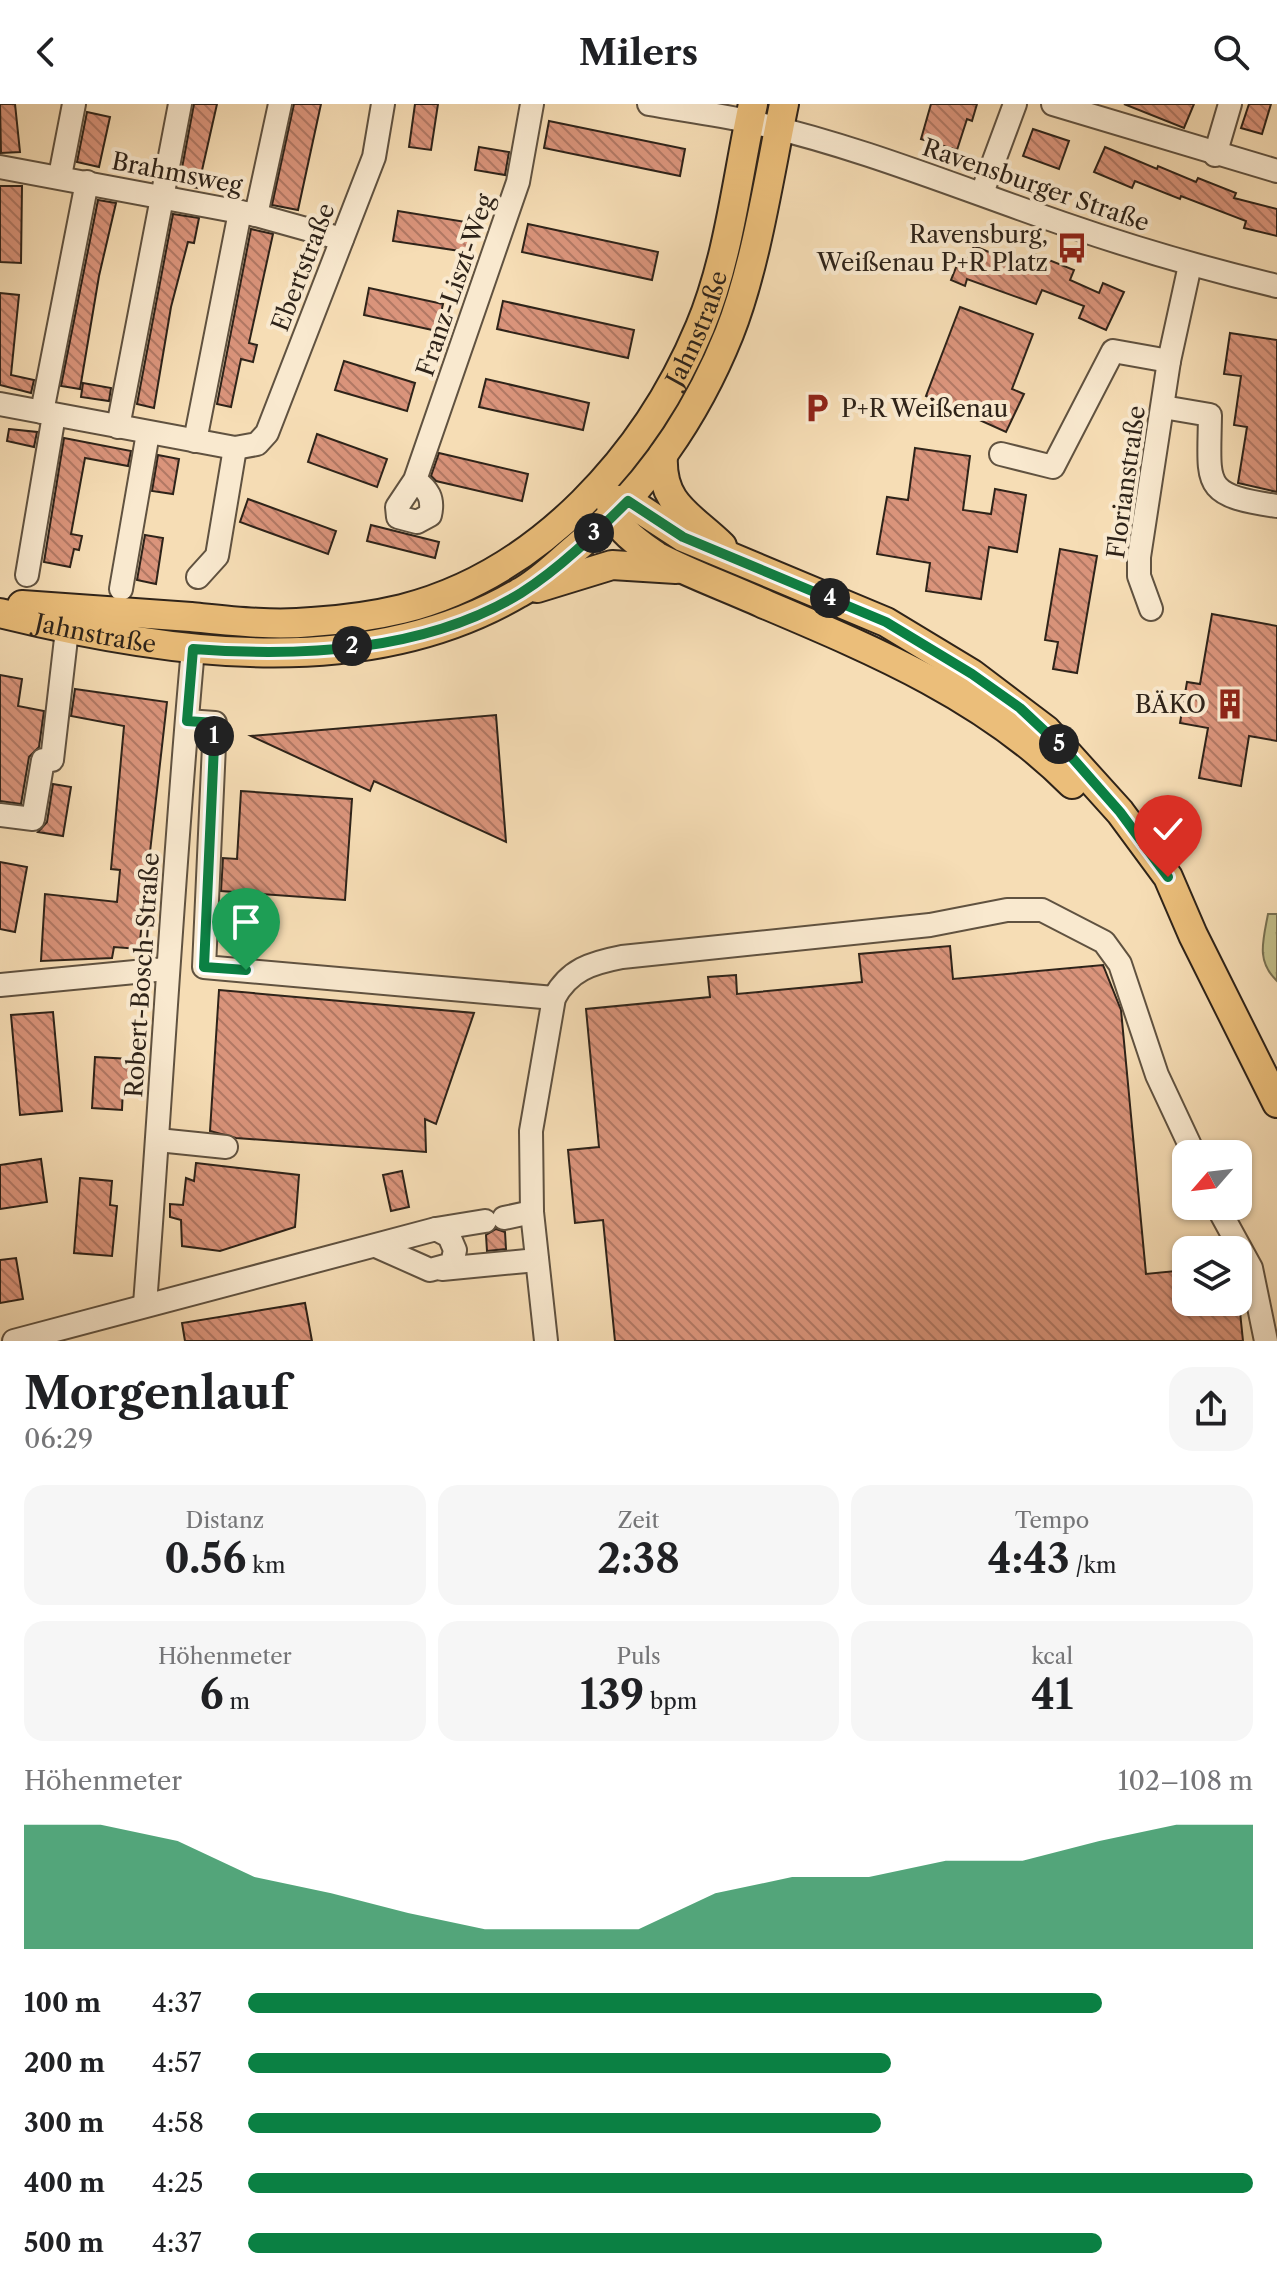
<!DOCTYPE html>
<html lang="de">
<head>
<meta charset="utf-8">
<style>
	:root { --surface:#fff; --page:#f6f6f6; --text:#202124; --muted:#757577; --accent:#0b8043 }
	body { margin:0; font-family:"Libre Caslon Text",serif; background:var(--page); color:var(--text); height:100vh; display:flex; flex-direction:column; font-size:30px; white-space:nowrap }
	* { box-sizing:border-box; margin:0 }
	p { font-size:26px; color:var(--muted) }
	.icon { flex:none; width:44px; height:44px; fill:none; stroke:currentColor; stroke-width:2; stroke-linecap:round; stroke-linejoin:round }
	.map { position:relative; height:1237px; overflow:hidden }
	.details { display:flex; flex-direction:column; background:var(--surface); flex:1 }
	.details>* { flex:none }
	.needle { width:52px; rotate:242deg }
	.tools { position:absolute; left:1172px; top:1036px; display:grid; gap:16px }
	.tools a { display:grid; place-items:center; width:80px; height:80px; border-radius:16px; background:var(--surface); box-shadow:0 2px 6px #0004; font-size:40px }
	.pin { position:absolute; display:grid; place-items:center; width:68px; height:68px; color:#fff; margin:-82px -34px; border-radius:50% 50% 50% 0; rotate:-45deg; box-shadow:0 0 8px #0007 }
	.pin .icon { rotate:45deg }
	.km { position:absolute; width:40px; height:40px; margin:-20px; border-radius:50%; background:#222; color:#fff; font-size:22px; line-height:40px; text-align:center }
	.round { display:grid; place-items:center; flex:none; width:84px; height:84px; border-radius:24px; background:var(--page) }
	.headline { display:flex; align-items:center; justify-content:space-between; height:136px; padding:0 24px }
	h1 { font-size:44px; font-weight:800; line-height:60px }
	.metrics { display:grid; grid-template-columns:repeat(3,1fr); gap:12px; height:136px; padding:8px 24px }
	.metrics div { display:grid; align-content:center; border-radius:20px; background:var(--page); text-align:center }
	.metrics b { font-size:40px; font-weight:800 }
	.metrics small { font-size:22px; font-weight:400 }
	.metrics p { font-size:22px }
	.chart { height:224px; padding:16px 24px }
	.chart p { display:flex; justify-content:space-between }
	.chart svg { width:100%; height:144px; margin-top:8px; fill:var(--accent); opacity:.7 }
	ul { padding:0 24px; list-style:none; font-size:26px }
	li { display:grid; grid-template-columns:128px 96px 1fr; align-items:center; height:60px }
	li i { height:20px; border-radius:10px; background:var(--accent) }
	header { display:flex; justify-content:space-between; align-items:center; height:104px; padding:0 24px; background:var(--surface); font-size:36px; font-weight:800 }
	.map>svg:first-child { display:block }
	.grass { fill:url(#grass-tufts); stroke:#787152; stroke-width:2 }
	.building { fill:url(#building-back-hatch); stroke:#2e2319; stroke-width:2 }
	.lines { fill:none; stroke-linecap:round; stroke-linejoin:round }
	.minor-casing { stroke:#605240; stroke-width:26 }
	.major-casing { stroke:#2e2319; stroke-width:32 }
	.minor { stroke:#f9e9cf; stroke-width:22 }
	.major { stroke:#ebbe7a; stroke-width:28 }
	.route-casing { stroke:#fff; stroke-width:16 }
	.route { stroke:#0b8043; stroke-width:10 }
	.labels { text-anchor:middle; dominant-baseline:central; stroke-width:8; stroke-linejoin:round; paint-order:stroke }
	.street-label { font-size:24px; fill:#2e2319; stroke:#f9e9cf }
	.poi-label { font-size:24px; fill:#2e2319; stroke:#f9e9cf; text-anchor:end }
</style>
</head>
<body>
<header><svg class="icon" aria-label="back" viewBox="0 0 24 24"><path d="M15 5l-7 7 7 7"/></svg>Milers<svg class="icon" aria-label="search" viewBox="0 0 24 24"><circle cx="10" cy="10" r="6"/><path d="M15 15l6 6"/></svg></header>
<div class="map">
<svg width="1277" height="1237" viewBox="0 0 1277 1237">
	<defs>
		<pattern id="grass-tufts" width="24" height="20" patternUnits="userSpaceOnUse" patternTransform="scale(2)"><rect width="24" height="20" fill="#c2bf8a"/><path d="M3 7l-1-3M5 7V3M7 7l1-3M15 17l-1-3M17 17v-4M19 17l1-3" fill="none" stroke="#a7a476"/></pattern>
		<pattern id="building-back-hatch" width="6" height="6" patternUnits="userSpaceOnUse" patternTransform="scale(2)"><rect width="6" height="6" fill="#da947b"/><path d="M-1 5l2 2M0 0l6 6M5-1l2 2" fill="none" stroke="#b17864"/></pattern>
	</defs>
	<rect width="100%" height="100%" fill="#f6ddb5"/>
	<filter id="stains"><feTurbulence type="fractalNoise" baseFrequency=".0025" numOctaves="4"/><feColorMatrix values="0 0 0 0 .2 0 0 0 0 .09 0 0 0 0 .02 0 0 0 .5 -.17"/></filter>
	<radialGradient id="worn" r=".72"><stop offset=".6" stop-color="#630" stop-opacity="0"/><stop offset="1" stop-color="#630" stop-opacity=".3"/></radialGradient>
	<g class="grass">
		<path d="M759 44 761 54 730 197 693 290 645 352C670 314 695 276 711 233 734 173 743 109 754 46Z"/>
		<path d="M1268 810H1277V877C1256 857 1263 837 1268 810Z"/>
	</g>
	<g class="building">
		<path d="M0 0H15L20 48 1 49Z"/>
		<path d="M194 0H217L198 84 179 80Z"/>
		<path d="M294 0H321L298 106 272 101Z"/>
		<path d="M415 0H438L431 46 409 43Z"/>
		<path d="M931 0H977L972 17 967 15 957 46 921 35Z"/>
		<path d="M1124 0H1194L1184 24Z"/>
		<path d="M1249 0H1271L1262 30 1241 24Z"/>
		<path d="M87 8 110 13 99 63 77 58Z"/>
		<path d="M549 17 685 45 680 72 544 44Z"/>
		<path d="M1033 25 1069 37 1059 65 1023 52Z"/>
		<path d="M479 43 509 48 505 71 475 66Z"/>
		<path d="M1105 43 1157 65 1158 62 1196 78 1198 74 1236 89 1234 94 1277 105V132L1244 124 1246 117 1181 92 1180 95 1135 77 1132 84 1094 68Z"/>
		<path d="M0 82H22L21 159 0 158Z"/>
		<path d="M98 96 116 99 99 172 80 285 61 282Z"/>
		<path d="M398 107 472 119 467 148 393 137Z"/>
		<path d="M173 110 199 114 194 139 188 138 171 203 154 304 137 300Z"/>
		<path d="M528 120 658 148 652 176 522 148Z"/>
		<path d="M251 125 273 130 249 239 257 241 253 258 241 255 231 303 217 300Z"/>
		<path d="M974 142 1029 164 1034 150 1074 166 1070 176 1099 189 1103 179 1124 188 1106 226 1079 214 1084 202 1042 186 1036 200 967 175 965 182 951 176 959 156 966 160Z"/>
		<path d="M369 184 443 200 437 227 364 211Z"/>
		<path d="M0 189 19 191 11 271 34 276 31 289 0 281Z"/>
		<path d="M503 197 634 226 628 254 497 225Z"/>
		<path d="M960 203 1033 230 1012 285 1024 290 1006 328 926 292Z"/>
		<path d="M1230 229 1277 236V388L1238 379 1247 323 1234 321 1241 272 1224 270Z"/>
		<path d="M344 257 415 279 407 307 335 286Z"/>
		<path d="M486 275 589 299 583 326 479 303Z"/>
		<path d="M83 279 111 284 109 297 81 293Z"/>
		<path d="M9 325 37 328 34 343 7 337Z"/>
		<path d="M317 330 387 355 377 383 308 358Z"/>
		<path d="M64 334 131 347 128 362 85 354 71 430 82 432 79 446 74 445 70 463 44 458Z"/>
		<path d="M915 344 970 352 963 406 991 410 995 385 1026 391 1017 448 989 443 981 495 926 487 930 459 877 450 887 393 908 396Z"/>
		<path d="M439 349 528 370 522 397 436 377 431 372Z"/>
		<path d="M158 351 179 355 173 390 152 387Z"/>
		<path d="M248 395 336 427 328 450 240 418Z"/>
		<path d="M371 421 439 438 435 454 367 437Z"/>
		<path d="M145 431 163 434 156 480 137 476Z"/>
		<path d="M1060 445 1097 452 1077 569 1053 565 1058 538 1045 536Z"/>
		<path d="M1212 510 1277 522V637L1249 632 1241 682 1199 674 1208 624 1180 619 1187 578 1200 580Z"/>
		<path d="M0 571 22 575 18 602 44 607 39 643 29 653 21 700 0 697Z"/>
		<path d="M75 585 167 598 139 845 114 843 112 854 41 857 45 790 117 798 120 766 111 765 124 622 71 612Z"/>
		<path d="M496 611 506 738 374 677 370 687 251 632Z"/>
		<path d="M53 680 71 683 63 732 38 728 47 718Z"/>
		<path d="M241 687 352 695 345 796 221 787 223 754 237 755Z"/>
		<path d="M0 758 27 763 15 828 0 825Z"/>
		<path d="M950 842 953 875 1103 861 1121 906 1146 1170 1186 1166V1198H1239L1243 1237H615L603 1116 575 1119 568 1046 599 1043 586 905 710 893 708 873 736 871 737 890 862 878 859 850Z"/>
		<path d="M219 886 474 909 436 1020 425 1015 426 1048 236 1034 210 1027Z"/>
		<path d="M53 908 62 1007 20 1011 11 911Z"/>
		<path d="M95 953 131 955 129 984H123L122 1006 92 1004Z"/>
		<path d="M41 1055 47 1098 0 1105V1061Z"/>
		<path d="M196 1059 299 1071 295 1123 220 1147 182 1142 181 1116 170 1113V1100L183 1101 186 1074 194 1077Z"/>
		<path d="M402 1067 409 1103 391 1107 383 1071Z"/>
		<path d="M80 1074 112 1077 110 1101 117 1102 112 1152 74 1149Z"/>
		<path d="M496 1125 505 1128 506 1145 487 1147 486 1131Z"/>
		<path d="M16 1154 23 1195 0 1199V1156Z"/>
		<path d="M305 1199 312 1237H185L182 1219Z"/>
	</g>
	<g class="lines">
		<g class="minor-casing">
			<g id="minor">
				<path d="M649 0C683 6 717 10 751 18 859 42 962 85 1067 121 1136 145 1206 165 1277 182"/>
				<path d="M1053 0 1277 67"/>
				<path d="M1215 51 1230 0"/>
				<path d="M0 63 256 111 342 135"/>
				<path d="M60 72 74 0"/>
				<path d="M982 89 1015 0"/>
				<path d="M256 111 280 0"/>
				<path d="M0 300 235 344 257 340 267 329 374 53 383 0"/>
				<path d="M1163 303 1210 311C1209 382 1201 391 1277 402"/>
				<path d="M42 308 87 78"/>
				<path d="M118 323 180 0"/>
				<path d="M195 337 240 108"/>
				<path d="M1001 350 1053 363 1113 247 1169 257"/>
				<path d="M415 376C428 386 434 394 430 411L417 418 398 413 397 403 415 376 518 78 532 0"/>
				<path d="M27 471 54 311"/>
				<path d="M198 473 217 452 235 344"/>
				<path d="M121 485 148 329"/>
				<path d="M1151 505 1139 472V453L1169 257 1190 161"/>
				<path d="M187 617 215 619 204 863 554 894"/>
				<path d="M0 711 33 715 43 656H52L67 526"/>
				<path d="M0 881 166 865"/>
				<path d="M158 1036 226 1043"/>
				<path d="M1217 1102 1251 1164 1266 1237"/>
				<path d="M504 1114 532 1108"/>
				<path d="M436 1125 485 1117"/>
				<path d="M442 1165 537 1156"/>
				<path d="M145 1200C162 982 173 763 193 545"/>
				<path d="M14 1237 436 1125 449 1132 455 1146 452 1160 430 1166 376 1142"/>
				<path d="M546 1237 532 1108 531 1027 554 894C569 866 591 859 622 853L930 821 1007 806H1042L1104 838 1120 860 1157 971 1194 1050"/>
			</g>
		</g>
		<g class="major-casing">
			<g id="major">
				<path d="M663 351C660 400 690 411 722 442"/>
				<path d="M609 395 628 397 683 433 886 518 972 570 1046 626 1120 708 1168 773 1193 831 1277 999"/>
				<path d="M610 396C613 423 635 437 656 452 690 470 727 483 762 499 873 546 986 593 1072 680"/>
				<path d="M537 484 612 461 676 465"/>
				<path id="s1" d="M22 501C79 505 135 509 191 513 231 517 272 522 312 518 342 516 373 512 402 505 540 470 647 350 700 223 729 154 737 74 753 0"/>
				<path id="s2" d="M0 509C166 550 364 580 519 489 540 478 558 459 576 444 645 387 696 312 729 230 756 162 769 72 784 0"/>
			</g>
		</g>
		<use href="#minor" class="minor"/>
		<use href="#major" class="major"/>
	</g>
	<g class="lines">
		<g class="route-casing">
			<path id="route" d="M246 866 204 863 215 619 187 617 193 545C302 553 425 548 521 489 559 465 596 429 628 397L683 433 886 518 972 570 1020 604 1068 649 1120 708 1168 773"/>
		</g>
		<use href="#route" class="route"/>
	</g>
	<defs>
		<g id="bus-bare" transform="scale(2.4)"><path d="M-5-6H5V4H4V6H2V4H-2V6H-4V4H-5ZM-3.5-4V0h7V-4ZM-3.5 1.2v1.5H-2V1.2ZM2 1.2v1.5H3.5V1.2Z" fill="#8f2418" stroke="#f9e9cf" stroke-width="2.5" paint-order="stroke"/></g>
		<g id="parking-bare" transform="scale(2.4)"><path d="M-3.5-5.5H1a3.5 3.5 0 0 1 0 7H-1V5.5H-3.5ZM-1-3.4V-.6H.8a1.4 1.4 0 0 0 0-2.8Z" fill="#8f2418" stroke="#f9e9cf" stroke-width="2.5" paint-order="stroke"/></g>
		<g id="building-bare" transform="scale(2.4)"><path d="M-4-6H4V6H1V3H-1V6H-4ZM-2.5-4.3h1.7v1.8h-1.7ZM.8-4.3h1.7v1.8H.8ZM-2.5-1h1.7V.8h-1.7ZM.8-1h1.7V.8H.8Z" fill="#8f2418" stroke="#f9e9cf" stroke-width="2.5" paint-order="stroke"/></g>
	</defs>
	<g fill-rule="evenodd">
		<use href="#bus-bare" x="1072" y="144"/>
		<use href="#parking-bare" x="817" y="304"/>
		<use href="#building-bare" x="1230" y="600"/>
	</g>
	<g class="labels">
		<g class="street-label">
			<text transform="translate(177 69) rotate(11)">Brahmsweg</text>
			<text transform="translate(1036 81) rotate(19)">Ravensburger Straße</text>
			<text transform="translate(303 163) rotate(-69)">Ebertstraße</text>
			<text transform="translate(455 181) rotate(-71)">Franz-Liszt-Weg</text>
			<text stroke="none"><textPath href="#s1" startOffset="804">Jahnstraße</textPath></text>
			<text transform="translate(1126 378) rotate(-82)">Florianstraße</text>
			<text stroke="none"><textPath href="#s2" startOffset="98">Jahnstraße</textPath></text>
			<text transform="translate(142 871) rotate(-86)">Robert-Bosch-Straße</text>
		</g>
		<g class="poi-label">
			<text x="1048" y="130">Ravensburg,<tspan x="1048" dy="28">Weißenau P+R Platz</tspan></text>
			<text x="841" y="304" text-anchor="start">P+R Weißenau</text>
			<text x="1206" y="600">BÄKO</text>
		</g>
	</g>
	<rect width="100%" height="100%" filter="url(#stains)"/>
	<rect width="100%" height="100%" fill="url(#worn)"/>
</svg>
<div class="tools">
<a><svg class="needle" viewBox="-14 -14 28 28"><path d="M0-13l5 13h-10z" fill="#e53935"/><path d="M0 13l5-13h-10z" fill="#757577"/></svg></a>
<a><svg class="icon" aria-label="layers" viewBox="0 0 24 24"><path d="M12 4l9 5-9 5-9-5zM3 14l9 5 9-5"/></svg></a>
</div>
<div class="pin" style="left:246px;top:866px;background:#1e9e55"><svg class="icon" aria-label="arrive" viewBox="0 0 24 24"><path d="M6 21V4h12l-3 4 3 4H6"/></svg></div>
<div class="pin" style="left:1168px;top:773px;background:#d93025"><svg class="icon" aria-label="check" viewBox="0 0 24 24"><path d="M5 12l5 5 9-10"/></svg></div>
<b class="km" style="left:214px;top:632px">1</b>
<b class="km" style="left:352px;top:542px">2</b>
<b class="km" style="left:594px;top:429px">3</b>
<b class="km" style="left:830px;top:494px">4</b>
<b class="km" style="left:1059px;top:640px">5</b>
</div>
<section class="details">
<div class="headline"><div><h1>Morgenlauf</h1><p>06:29</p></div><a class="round"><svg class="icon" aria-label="share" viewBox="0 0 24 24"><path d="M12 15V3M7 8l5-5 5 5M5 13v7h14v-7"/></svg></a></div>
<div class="metrics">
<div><p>Distanz</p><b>0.56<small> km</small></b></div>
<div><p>Zeit</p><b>2:38</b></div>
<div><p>Tempo</p><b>4:43<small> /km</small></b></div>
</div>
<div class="metrics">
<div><p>Höhenmeter</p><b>6<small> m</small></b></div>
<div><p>Puls</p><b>139<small> bpm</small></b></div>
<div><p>kcal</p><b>41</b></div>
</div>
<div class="chart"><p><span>Höhenmeter</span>102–108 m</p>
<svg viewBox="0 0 160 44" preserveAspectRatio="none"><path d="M0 44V6L10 6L20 11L30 22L40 27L50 33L60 38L70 38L80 38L90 27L100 22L110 22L120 17L130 17L140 11L150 6L160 6V44z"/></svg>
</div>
<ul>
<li><b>100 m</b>4:37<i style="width:85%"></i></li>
<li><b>200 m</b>4:57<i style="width:64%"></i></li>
<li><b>300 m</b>4:58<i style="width:63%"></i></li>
<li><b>400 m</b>4:25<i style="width:100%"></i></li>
<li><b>500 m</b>4:37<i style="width:85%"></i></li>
</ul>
</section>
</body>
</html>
